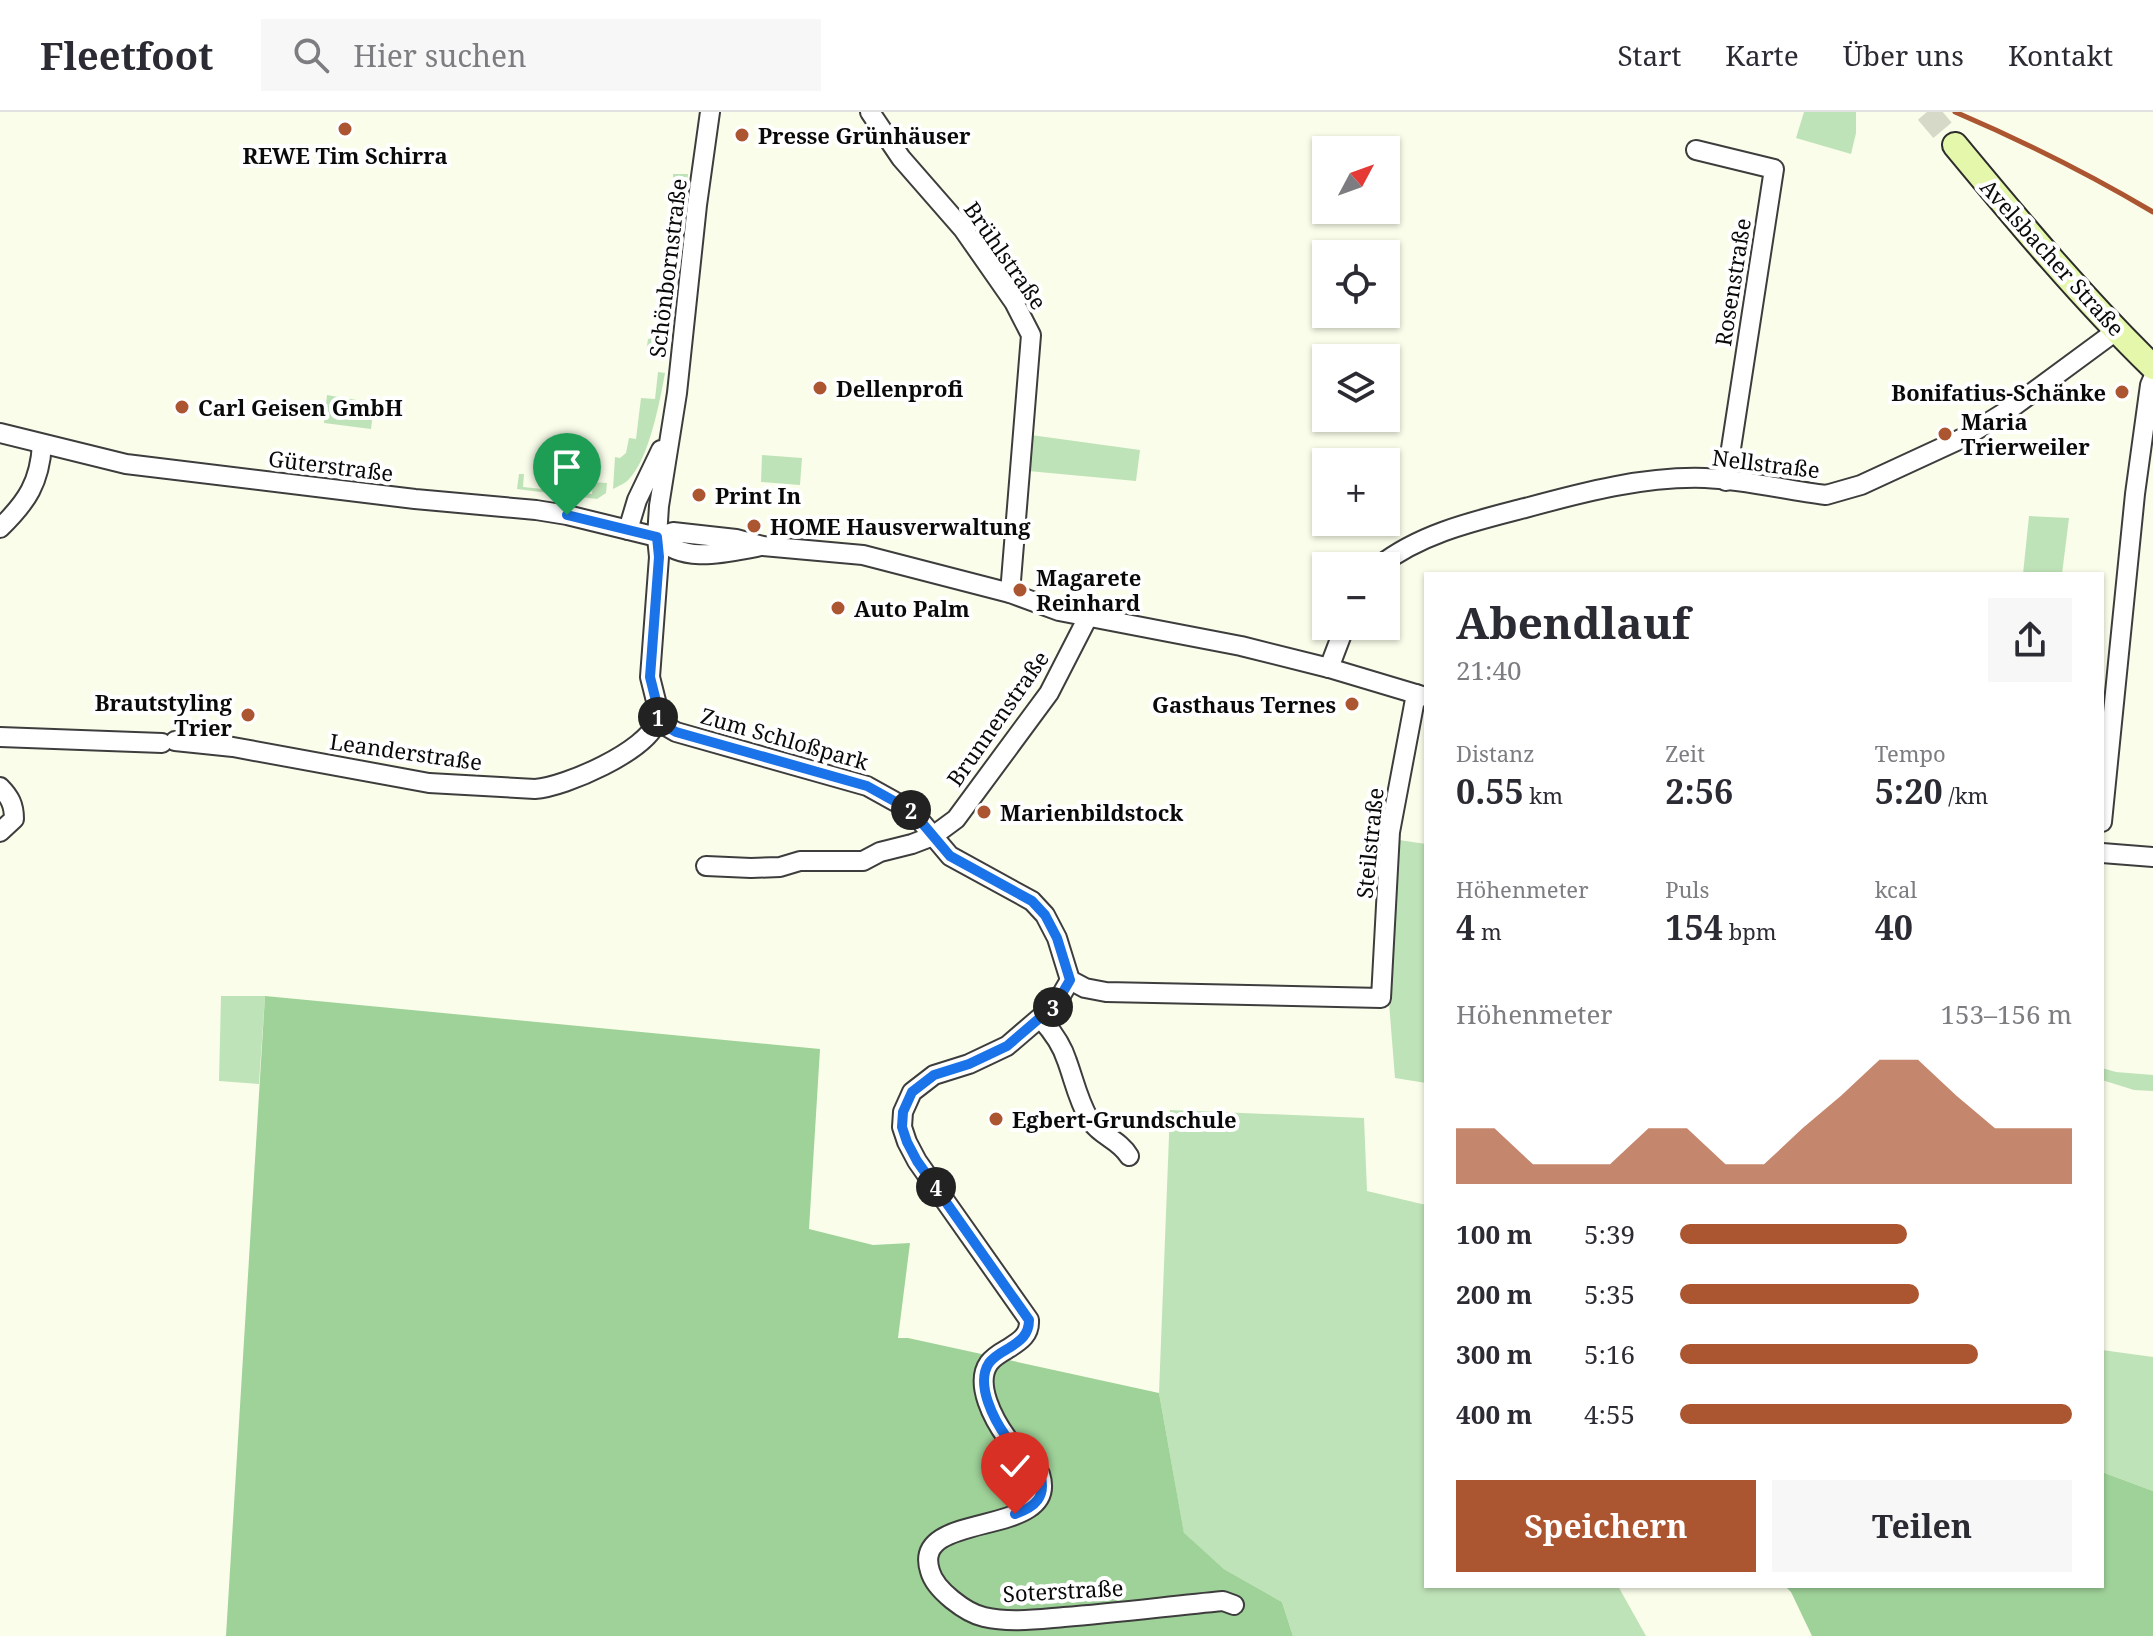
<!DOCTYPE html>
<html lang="de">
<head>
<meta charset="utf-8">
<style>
	:root { --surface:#fff; --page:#f7f7f7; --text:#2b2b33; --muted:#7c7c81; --line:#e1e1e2; --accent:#ac5531 }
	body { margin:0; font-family:"Noto Serif",serif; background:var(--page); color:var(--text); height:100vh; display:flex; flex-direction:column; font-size:30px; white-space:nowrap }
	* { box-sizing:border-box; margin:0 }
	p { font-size:26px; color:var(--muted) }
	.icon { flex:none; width:44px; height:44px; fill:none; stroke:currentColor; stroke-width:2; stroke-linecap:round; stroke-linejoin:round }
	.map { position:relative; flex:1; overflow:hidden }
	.side { position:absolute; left:1424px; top:460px; width:680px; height:1016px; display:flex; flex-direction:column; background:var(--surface); border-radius:0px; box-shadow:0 2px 6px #0004 }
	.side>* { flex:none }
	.needle { width:52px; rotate:49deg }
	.fabs { position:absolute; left:1312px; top:24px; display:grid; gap:16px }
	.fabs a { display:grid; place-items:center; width:88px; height:88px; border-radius:0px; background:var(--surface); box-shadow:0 2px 6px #0004; font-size:40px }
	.pin { position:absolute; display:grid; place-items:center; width:68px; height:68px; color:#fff; margin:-82px -34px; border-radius:50% 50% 50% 0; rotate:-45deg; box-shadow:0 0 8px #0007 }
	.pin .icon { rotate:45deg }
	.km { position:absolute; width:40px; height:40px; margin:-20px; border-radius:50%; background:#222; color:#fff; font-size:22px; line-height:40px; text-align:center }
	.round { display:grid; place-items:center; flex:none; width:84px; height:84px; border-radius:0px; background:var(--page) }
	.head { display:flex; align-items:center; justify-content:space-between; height:136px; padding:0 32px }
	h1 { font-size:44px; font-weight:700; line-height:60px }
	.stats { display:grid; grid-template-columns:repeat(3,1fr); gap:12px; height:136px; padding:8px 32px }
	.stats div { display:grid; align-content:center }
	.stats b { font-size:34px; font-weight:700 }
	.stats small { font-size:22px; font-weight:400 }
	.stats p { font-size:22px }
	.chart { height:224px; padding:16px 32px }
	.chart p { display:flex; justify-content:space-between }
	.chart svg { width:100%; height:144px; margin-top:8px; fill:var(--accent); opacity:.7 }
	.action { display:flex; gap:16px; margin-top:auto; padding:16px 32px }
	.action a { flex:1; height:92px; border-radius:0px; background:var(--accent); color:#fff; font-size:32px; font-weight:700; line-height:92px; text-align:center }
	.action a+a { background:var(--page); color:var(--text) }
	ul { padding:0 32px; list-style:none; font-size:26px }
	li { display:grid; grid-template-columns:128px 96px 1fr; align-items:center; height:60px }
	li i { height:20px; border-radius:10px; background:var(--accent) }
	header { display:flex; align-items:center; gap:48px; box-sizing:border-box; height:112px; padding:0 40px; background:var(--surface); border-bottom:2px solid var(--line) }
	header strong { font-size:38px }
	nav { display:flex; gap:44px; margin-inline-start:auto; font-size:28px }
	.search { width:560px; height:72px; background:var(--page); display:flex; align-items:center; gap:20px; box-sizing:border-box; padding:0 28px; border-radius:0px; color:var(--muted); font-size:30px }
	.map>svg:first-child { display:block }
	.green { fill:#bfe3b8 }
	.forest { fill:#9fd299 }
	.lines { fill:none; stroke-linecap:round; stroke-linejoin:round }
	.secondary-tunnel { stroke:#d6d9c8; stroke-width:24; stroke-dasharray:24 12; stroke-linecap:butt }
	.minor-casing { stroke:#3d3d3d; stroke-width:22 }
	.secondary-casing { stroke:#2c2c2c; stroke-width:28 }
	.minor { stroke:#fff; stroke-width:18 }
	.secondary { stroke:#e5f7ab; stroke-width:24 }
	.rail { stroke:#ac5531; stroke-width:5 }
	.route-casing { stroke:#fff; stroke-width:16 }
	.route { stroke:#1a73e8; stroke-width:10 }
	.poi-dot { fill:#ac5531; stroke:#fff; stroke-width:3 }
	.labels { text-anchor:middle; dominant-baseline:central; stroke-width:8; stroke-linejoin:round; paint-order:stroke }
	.poi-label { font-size:22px; font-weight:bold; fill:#0a0a0a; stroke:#fff; text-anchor:start }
	.street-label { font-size:22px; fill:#0a0a0a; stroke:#fff }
</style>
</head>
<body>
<header>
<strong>Fleetfoot</strong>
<div class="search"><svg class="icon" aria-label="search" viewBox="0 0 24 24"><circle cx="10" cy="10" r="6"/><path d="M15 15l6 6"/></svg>Hier suchen</div>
<nav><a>Start</a><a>Karte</a><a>Über uns</a><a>Kontakt</a></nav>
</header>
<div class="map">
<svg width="2153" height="1524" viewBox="0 0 2153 1524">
	<rect width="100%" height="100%" fill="#fafdea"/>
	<g class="green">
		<path d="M1804 0H1856V21L1851 42 1796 26Z"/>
		<path d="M673 62H688L683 101 673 103Z"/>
		<path d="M660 212 670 213 667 239 646 241 648 227 660 225Z"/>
		<path d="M658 260 665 261C660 289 649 347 629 367 625 372 618 374 613 377L615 345 620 346 626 341 629 326 636 327 641 286 655 287Z"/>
		<path d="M327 283 374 291 371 317 324 311Z"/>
		<path d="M1031 323 1140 338 1136 369 1028 359Z"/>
		<path d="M762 343 802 346 800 373 761 370Z"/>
		<path d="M519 362H524L523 375 592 382 593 370 607 371 606 381 597 387 517 377Z"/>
		<path d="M2029 404 2069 406 2062 462H2023Z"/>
		<path d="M1399 728 1426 732V971L1395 966 1388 878Z"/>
		<path d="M221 884H265L259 972 219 969Z"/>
		<path d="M2102 956 2116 960 2153 963V979L2134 978 2102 968Z"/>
		<path d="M1170 998 1364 1006 1367 1079 1426 1093V1474H1618L1646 1524H1293L1282 1490 1224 1457 1184 1422 1159 1281Z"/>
		<path d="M2102 1238 2153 1245V1379L2102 1360Z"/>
	</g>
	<g class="forest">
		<path d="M265 884 820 937 809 1117 873 1133 910 1131 898 1226H908L1159 1281 1184 1421 1224 1457 1282 1490 1293 1524H226Z"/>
		<path d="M2102 1360 2153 1379V1524H1812L1791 1480 1785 1474H2102Z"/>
	</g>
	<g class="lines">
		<path class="secondary-tunnel" d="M1927 0 1955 33"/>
		<g class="minor-casing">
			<g id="minor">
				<path d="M710 0 697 93 677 281 659 394 657 425 659 445 650 565 659 601 657 609 676 620 867 674 912 699 950 744 1032 789 1045 803 1057 826 1070 868 1085 876 1106 880 1381 886 1390 720 1416 582"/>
				<path d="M870 0 901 46 963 117 1014 190 1031 223 1010 481"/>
				<path d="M1696 38 1774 57 1726 369"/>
				<path d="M0 321 126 352 415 387 536 398 567 403 657 425"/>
				<path d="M0 416C27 390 40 370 42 332"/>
				<path d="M628 418 637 388 661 338"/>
				<path d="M657 425 673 420 736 427 763 434 863 443 1010 481 1059 499 1241 534 1329 556 1426 585"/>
				<path d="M657 425C683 452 724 441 757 435"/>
				<path d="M1379 454C1421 421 1475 409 1525 396 1584 380 1645 364 1705 366 1746 368 1786 378 1826 383L1861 373 1965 325 2010 297 2116 219"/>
				<path d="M1329 556 1345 514"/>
				<path d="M0 625 162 631"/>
				<path d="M175 629 233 635 429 671 535 677C565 675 647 639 657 609"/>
				<path d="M0 675C10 685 14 693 14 707L0 720"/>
				<path d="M2102 710 2135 382 2150 273 2153 266"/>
				<path d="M2102 741 2153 745"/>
				<path d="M706 754 751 756 780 755 800 749H863L880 740 912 732 933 724 956 707 1049 581 1088 505"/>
				<path d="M1070 868 1056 892 1007 934 969 952 934 963 912 980 903 1000 902 1015 907 1030 917 1049 1029 1208C1030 1223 1020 1229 1009 1236 1002 1240 994 1244 989 1251 974 1272 994 1308 1007 1326 1016 1339 1030 1350 1040 1362 1061 1428 910 1396 930 1459 935 1478 966 1501 984 1505 1010 1511 1039 1507 1064 1505 1117 1501 1170 1494 1223 1489L1234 1493"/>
				<path d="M1041 907C1052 919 1062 933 1067 949 1074 968 1078 988 1089 1007 1101 1025 1119 1027 1129 1044"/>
			</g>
		</g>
		<g class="secondary-casing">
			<path id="secondary" d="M1955 33C2018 109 2082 186 2153 255"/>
		</g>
		<use href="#minor" class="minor"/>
		<use href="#secondary" class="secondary"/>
		<path class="rail" d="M1955 0C2023 29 2089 62 2153 100"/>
	</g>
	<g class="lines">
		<g class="route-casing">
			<path id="route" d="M567 403 657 425 659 445 650 565 659 601 657 609 676 620 867 674 912 699 950 744 1032 789 1045 803 1057 826 1070 868 1056 892 1007 934 969 952 934 963 912 980 903 1000 902 1015 907 1030 917 1049 1029 1208C1029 1223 1020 1229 1009 1236 1002 1240 994 1244 989 1251 975 1272 994 1308 1007 1326 1017 1339 1030 1350 1040 1362 1047 1385 1035 1395 1015 1402"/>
		</g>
		<use href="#route" class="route"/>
	</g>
	<g class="poi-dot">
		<circle cx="345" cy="17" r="8"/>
		<circle cx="742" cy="23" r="8"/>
		<circle cx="820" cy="276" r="8"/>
		<circle cx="2122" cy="280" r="8"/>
		<circle cx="182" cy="295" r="8"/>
		<circle cx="1945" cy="322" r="8"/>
		<circle cx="699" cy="383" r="8"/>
		<circle cx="754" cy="414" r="8"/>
		<circle cx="1020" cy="478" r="8"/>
		<circle cx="838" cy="496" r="8"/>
		<circle cx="1352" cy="592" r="8"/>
		<circle cx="248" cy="603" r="8"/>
		<circle cx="984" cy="700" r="8"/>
		<circle cx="996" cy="1007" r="8"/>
	</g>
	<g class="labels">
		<g class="poi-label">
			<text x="758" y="23">Presse Grünhäuser</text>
			<text x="345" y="43" text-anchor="middle">REWE Tim Schirra</text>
			<text x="836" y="276">Dellenprofi</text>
			<text x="2106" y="280" text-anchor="end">Bonifatius-Schänke</text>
			<text x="198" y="295">Carl Geisen GmbH</text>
			<text x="1961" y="309">Maria<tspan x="1961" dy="25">Trierweiler</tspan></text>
			<text x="715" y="383">Print In</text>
			<text x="770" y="414">HOME Hausverwaltung</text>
			<text x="1036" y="465">Magarete<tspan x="1036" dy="25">Reinhard</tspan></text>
			<text x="854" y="496">Auto Palm</text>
			<text x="232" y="590" text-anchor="end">Brautstyling<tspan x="232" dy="25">Trier</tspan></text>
			<text x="1336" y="592" text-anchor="end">Gasthaus Ternes</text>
			<text x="1000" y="700">Marienbildstock</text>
			<text x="1012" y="1007">Egbert-Grundschule</text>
		</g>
		<g class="street-label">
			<text transform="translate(1006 143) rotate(55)">Brühlstraße</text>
			<text transform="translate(2053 145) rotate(48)">Avelsbacher Straße</text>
			<text transform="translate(667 156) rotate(-83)">Schönbornstraße</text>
			<text transform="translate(1732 170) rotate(-81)">Rosenstraße</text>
			<text transform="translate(1766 351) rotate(7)">Nellstraße</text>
			<text transform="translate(331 353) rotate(7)">Güterstraße</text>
			<text transform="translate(997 606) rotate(-55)">Brunnenstraße</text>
			<text transform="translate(785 626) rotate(16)">Zum Schloßpark</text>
			<text transform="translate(406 639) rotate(8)">Leanderstraße</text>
			<text transform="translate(1369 731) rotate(-84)">Steilstraße</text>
			<text transform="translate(1063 1478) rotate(-3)">Soterstraße</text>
		</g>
	</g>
</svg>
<div class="fabs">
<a><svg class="needle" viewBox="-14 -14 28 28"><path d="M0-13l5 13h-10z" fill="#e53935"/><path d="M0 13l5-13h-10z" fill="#7c7c81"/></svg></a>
<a><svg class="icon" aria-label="locate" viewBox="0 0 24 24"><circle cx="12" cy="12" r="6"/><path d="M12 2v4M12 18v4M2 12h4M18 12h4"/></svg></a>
<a><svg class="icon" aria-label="layers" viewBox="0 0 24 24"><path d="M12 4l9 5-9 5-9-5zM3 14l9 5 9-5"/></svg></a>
<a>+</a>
<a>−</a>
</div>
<div class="pin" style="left:567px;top:403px;background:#1e9e55"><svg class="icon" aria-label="arrive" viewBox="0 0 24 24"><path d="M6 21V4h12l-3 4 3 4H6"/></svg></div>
<div class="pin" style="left:1015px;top:1402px;background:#d93025"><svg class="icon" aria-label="check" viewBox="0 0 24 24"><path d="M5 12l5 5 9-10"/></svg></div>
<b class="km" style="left:658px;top:605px">1</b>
<b class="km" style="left:911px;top:698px">2</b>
<b class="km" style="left:1053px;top:895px">3</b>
<b class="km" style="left:936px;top:1075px">4</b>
<section class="side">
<div class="head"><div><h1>Abendlauf</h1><p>21:40</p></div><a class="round"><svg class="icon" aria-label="share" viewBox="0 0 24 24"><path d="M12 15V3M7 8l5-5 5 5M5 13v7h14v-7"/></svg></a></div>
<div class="stats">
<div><p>Distanz</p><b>0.55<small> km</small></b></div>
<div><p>Zeit</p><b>2:56</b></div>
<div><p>Tempo</p><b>5:20<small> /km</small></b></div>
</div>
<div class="stats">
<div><p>Höhenmeter</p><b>4<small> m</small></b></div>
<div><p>Puls</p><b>154<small> bpm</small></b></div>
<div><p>kcal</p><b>40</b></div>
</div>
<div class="chart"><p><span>Höhenmeter</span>153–156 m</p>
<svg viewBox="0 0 160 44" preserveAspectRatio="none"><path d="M0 44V27L10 27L20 38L30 38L40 38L50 27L60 27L70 38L80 38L90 27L100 17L110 6L120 6L130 17L140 27L150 27L160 27V44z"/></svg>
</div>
<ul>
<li><b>100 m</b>5:39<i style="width:58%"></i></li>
<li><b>200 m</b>5:35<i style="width:61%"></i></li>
<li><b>300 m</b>5:16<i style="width:76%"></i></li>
<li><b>400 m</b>4:55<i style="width:100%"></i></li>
</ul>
<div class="action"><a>Speichern</a><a>Teilen</a></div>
</section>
</div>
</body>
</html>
